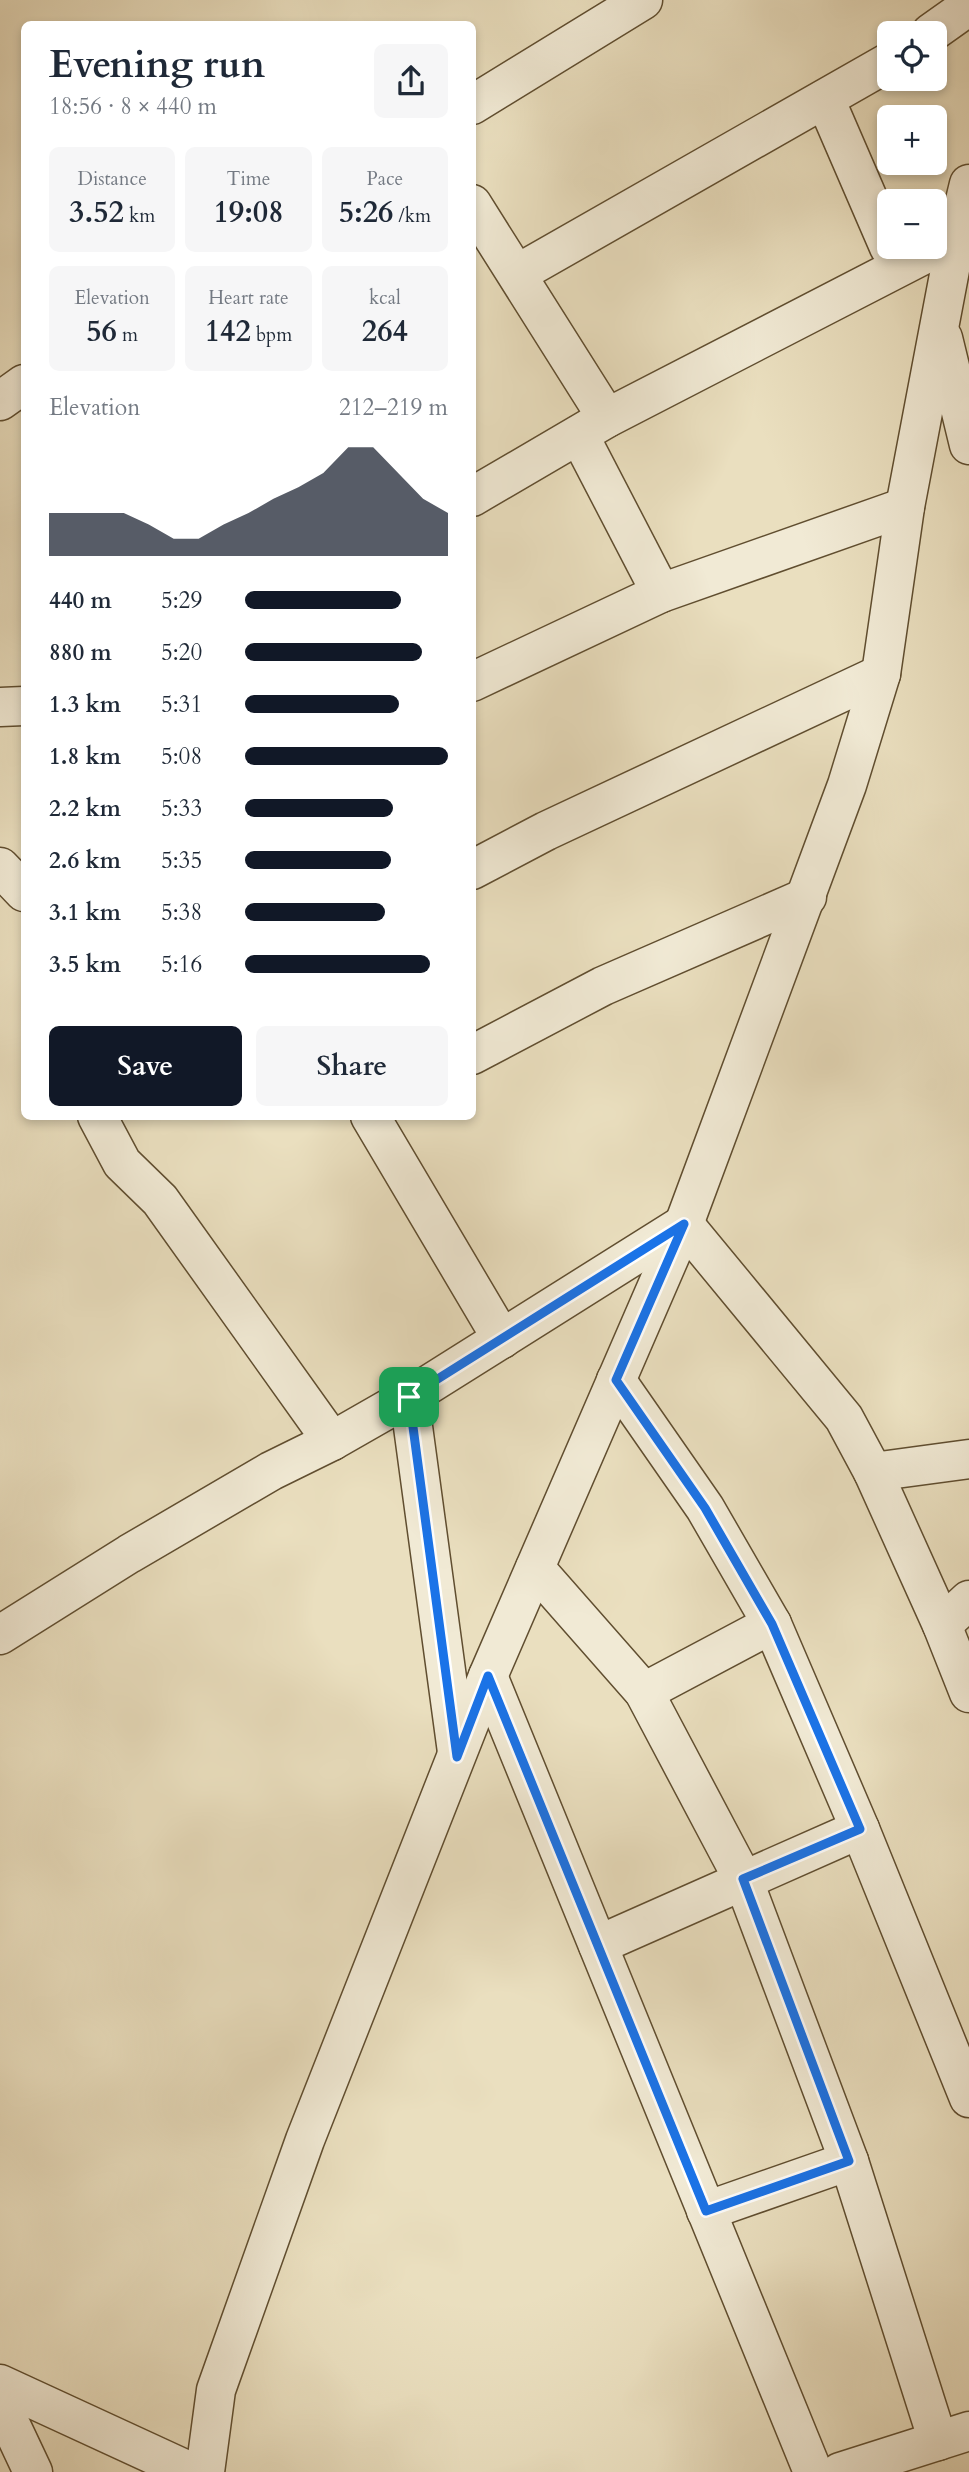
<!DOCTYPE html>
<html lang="en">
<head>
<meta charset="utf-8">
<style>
	:root { --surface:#fff; --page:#f6f6f7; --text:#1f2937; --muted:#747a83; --accent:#111827 }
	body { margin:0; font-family:Cardo,serif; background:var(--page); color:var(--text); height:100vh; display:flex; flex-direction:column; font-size:26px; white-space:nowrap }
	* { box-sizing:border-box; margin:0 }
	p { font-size:23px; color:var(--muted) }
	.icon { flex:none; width:38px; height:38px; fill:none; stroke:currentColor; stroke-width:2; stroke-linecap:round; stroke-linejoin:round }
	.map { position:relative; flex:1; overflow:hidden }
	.panel { position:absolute; left:21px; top:21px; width:455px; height:1099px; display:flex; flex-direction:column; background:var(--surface); border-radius:10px; box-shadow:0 4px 10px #0003 }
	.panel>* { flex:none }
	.buttons { position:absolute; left:877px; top:21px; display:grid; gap:14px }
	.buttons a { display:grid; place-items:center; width:70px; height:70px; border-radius:10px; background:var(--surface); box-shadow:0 4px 10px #0003; font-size:35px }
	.pin { position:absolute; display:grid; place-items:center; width:60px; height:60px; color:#fff; margin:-30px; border-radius:14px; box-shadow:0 4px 10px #0006 }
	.round { display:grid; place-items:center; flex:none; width:74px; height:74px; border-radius:10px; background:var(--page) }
	.head { display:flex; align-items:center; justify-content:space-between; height:119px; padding:0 28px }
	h1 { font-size:38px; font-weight:800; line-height:52px }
	.metrics { display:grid; grid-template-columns:repeat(3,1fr); gap:10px; height:119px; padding:7px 28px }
	.metrics div { display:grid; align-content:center; border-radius:10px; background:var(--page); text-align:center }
	.metrics b { font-size:30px; font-weight:800 }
	.metrics small { font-size:19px; font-weight:400 }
	.metrics p { font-size:19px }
	.chart { height:196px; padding:14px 28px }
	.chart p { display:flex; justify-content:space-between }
	.chart svg { width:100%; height:126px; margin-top:7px; fill:var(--accent); opacity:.7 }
	.action { display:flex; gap:14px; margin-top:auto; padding:14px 28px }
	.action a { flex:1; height:80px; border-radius:10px; background:var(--accent); color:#fff; font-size:28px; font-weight:800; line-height:80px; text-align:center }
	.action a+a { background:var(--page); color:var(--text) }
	ul { padding:0 28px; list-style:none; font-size:23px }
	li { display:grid; grid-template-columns:112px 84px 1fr; align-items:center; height:52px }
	li i { height:18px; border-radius:9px; background:var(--accent) }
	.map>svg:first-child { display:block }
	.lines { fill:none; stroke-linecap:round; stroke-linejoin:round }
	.street-casing { stroke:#604e30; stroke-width:41 }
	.street { stroke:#f1ead5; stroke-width:38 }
	.route-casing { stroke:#fff; stroke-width:14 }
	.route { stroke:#1a73e8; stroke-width:9 }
</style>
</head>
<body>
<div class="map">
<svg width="969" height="2472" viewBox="0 0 969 2472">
	<rect width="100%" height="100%" fill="#eadfbf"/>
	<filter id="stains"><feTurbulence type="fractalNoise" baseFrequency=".00286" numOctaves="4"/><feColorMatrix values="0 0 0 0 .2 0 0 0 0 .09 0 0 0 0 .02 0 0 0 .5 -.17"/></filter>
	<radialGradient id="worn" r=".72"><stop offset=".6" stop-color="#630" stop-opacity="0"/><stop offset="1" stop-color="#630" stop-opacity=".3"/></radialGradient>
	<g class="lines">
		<g class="street-casing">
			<g id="street">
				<path d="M931 33 969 6"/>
				<path d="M825 99 889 247"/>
				<path d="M472 105 643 0"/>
				<path d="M472 204 607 418"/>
				<path d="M517 274 889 62"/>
				<path d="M943 338 969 445"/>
				<path d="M0 401 24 384"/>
				<path d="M579 435 661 593"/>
				<path d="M472 497 607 418 956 238 969 234"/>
				<path d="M472 682 661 593 905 507"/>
				<path d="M0 707 24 706"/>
				<path d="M0 867 24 892"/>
				<path d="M472 870 546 831 881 674"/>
				<path d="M472 1055 603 986 807 897"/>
				<path d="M97 1116 122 1163 160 1200 332 1441"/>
				<path d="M370 1116 502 1339"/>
				<path d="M616 1380 705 1508 772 1624 860 1829 969 2098"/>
				<path d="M409 1397 457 1752"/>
				<path d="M873 1472 969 1459"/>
				<path d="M535 1568 644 1692 743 1879 849 2161 938 2441"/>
				<path d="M942 1625 969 1600"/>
				<path d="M0 1635 129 1554 271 1471 332 1441 409 1397 684 1224 844 1418 873 1472 942 1625 969 1693"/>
				<path d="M488 1676 813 2472"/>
				<path d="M644 1692 772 1624"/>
				<path d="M598 1945 860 1829"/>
				<path d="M706 2211 849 2161"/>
				<path d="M0 2384 191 2472"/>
				<path d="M0 2402 33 2472"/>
				<path d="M205 2472 216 2390 305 2140 488 1676 684 1224 847 785 881 674 905 507 956 238 969 184"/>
				<path d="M840 2472 969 2431"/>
			</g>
		</g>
		<use href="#street" class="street"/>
	</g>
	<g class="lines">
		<g class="route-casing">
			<path id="route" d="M684 1224 616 1380 705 1508 772 1624 860 1829 743 1879 849 2161 706 2211 488 1676 457 1757 409 1397Z"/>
		</g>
		<use href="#route" class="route"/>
	</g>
	<rect width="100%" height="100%" filter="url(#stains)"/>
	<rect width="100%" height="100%" fill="url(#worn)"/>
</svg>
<div class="buttons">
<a><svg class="icon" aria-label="locate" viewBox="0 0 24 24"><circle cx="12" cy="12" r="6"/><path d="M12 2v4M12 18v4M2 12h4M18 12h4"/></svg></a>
<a>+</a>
<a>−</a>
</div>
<div class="pin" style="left:409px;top:1397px;background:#1e9e55"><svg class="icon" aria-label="arrive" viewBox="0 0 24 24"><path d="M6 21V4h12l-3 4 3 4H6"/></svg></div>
<section class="panel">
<div class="head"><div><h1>Evening run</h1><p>18:56 · 8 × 440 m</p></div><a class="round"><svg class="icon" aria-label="share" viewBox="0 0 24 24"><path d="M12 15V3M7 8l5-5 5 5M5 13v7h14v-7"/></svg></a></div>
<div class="metrics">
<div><p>Distance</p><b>3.52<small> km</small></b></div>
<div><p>Time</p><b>19:08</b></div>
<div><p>Pace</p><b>5:26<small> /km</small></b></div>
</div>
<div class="metrics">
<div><p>Elevation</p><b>56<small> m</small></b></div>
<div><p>Heart rate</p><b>142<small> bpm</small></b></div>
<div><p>kcal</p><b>264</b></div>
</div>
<div class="chart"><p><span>Elevation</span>212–219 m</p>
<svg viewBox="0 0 160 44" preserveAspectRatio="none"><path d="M0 44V29L10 29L20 29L30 29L40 33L50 38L60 38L70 33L80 29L90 24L100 20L110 15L120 6L130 6L140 15L150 24L160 29V44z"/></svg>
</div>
<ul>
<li><b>440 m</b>5:29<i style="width:77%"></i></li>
<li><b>880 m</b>5:20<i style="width:87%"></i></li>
<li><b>1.3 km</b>5:31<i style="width:76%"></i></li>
<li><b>1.8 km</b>5:08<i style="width:100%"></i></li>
<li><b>2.2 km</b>5:33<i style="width:73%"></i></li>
<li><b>2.6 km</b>5:35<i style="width:72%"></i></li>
<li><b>3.1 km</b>5:38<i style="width:69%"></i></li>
<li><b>3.5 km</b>5:16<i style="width:91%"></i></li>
</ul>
<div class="action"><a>Save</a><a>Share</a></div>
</section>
</div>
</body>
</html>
